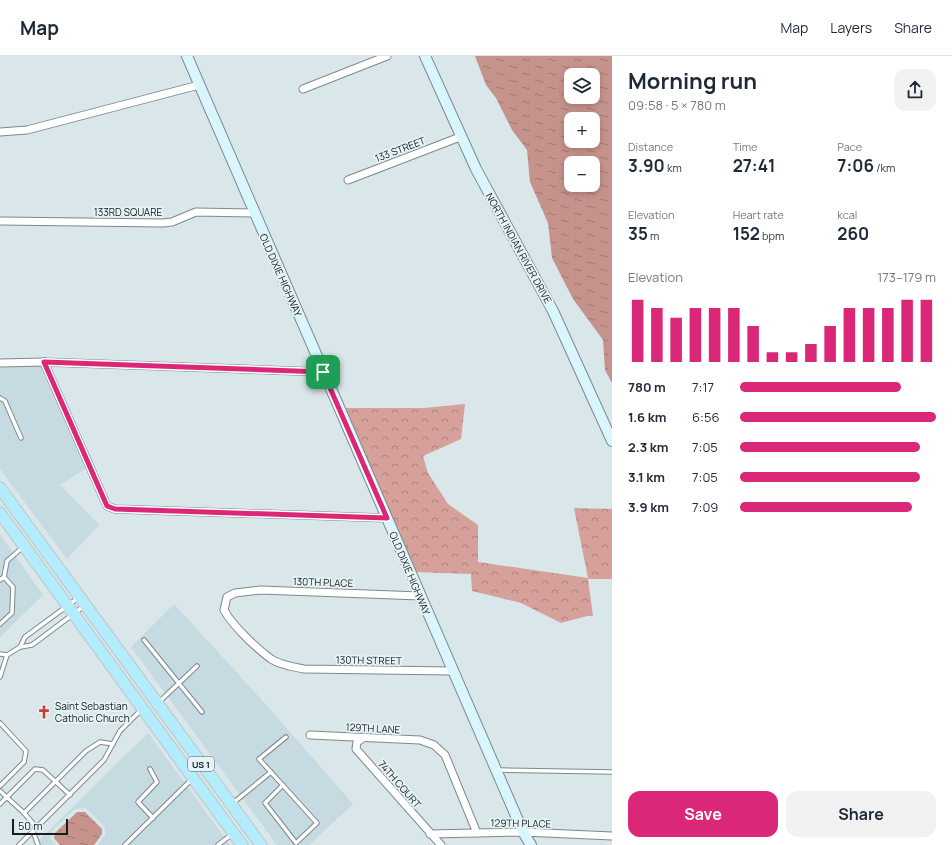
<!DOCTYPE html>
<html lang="en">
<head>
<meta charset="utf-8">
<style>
	:root { --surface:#fff; --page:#f2f2f3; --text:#1f2937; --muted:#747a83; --line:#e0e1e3; --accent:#db2777 }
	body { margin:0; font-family:Manrope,sans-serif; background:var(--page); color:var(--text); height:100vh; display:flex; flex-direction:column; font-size:15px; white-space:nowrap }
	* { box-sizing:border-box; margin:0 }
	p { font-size:13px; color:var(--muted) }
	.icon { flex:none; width:22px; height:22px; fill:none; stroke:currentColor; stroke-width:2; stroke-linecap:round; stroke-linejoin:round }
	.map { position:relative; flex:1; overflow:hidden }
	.details { display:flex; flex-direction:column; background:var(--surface); width:340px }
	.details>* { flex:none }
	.tools { position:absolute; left:564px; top:12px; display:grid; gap:8px }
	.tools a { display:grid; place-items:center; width:36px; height:36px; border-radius:8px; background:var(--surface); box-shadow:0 2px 6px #0003; font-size:20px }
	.scale { position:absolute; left:12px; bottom:10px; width:56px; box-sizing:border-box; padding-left:4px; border:2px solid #161b1c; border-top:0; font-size:11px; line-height:14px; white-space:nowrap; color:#161b1c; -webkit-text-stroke:3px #e6f3f7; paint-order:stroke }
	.pin { position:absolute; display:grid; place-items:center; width:34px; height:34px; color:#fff; margin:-17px; border-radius:8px; box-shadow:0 2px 6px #0006 }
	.round { display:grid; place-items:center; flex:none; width:42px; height:42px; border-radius:12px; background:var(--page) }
	.head { display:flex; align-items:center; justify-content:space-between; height:68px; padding:0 16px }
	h1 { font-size:22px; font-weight:700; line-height:30px }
	.metrics { display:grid; grid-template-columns:repeat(3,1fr); gap:6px; height:68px; padding:4px 16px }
	.metrics div { display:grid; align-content:center }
	.metrics b { font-size:17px; font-weight:700 }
	.metrics small { font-size:11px; font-weight:400 }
	.metrics p { font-size:11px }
	.chart { height:112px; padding:8px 16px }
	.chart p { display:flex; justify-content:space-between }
	.chart svg { width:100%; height:72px; margin-top:4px; stroke:var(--accent); stroke-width:6 }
	.action { display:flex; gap:8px; margin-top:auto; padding:8px 16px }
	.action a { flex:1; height:46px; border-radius:12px; background:var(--accent); color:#fff; font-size:16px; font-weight:700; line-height:46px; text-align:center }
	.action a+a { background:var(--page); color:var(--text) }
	ul { padding:0 16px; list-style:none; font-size:13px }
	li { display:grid; grid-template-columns:64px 48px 1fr; align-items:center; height:30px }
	li i { height:10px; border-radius:5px; background:var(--accent) }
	header { display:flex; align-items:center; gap:24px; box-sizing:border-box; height:56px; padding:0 20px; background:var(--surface); border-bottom:1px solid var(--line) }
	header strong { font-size:19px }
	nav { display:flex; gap:22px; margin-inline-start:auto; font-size:14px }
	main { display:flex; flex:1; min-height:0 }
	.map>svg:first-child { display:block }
	.built { fill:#c5dbe1 }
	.forest { fill:url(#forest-crowns) }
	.water { fill:url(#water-ripples); fill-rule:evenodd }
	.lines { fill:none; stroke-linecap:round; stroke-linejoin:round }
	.lane-casing { stroke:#7d898c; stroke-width:5.5 }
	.street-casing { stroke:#7d898c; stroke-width:9 }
	.secondary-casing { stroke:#7d898c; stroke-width:12 }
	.primary-casing { stroke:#c2c4c4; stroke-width:13 }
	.lane { stroke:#fff; stroke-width:3.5 }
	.street { stroke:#fff; stroke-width:7 }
	.secondary { stroke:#d9f6fe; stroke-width:10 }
	.primary { stroke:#b3ecfc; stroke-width:11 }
	.route-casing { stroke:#fff; stroke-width:8 }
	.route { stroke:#db2777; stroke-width:5 }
	.labels { text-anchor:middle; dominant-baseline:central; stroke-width:3.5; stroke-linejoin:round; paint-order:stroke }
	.shield { fill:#e6f3f7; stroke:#545c5e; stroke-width:1 }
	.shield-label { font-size:9px; font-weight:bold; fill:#161b1c }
	.street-label { font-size:10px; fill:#161b1c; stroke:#e6f3f7 }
	.poi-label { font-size:10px; fill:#161b1c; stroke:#e6f3f7; text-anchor:start }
</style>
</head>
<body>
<header>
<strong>Map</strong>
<nav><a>Map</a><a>Layers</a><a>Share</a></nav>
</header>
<main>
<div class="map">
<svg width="612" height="789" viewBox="0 0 612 789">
	<defs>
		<pattern id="forest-crowns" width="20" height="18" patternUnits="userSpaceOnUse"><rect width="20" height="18" fill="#d6a19a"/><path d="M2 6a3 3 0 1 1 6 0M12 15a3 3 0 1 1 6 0" fill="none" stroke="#ad827d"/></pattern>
		<pattern id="water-ripples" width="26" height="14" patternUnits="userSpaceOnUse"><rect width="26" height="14" fill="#c6938c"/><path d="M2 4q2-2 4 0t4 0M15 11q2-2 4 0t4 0" fill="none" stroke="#a07772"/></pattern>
	</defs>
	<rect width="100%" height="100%" fill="#d9e6ea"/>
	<g class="built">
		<path d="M46 309 94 407 60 429 99 469 67 503 0 413V311Z"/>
		<path d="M0 478 43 539 0 581Z"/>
		<path d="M174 548 270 653 353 748 309 789H277L131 591Z"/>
		<path d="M148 677 230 789H98L105 779V771L86 752 75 753 53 774 50 783 56 789H34Z"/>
	</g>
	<path class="forest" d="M465 348 461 383 423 400 428 417 448 448 478 469V506L588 522 574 452 612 453V523H588L593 560H587L561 567 521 547 472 535 471 518 415 516 343 352H424Z"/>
	<g class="water">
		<path d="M475 0H612V327L605 314 603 284 573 243 552 202 548 167 530 126 527 94 512 74 496 42 486 29ZM571 19H593V41H571ZM571 63H593V85H571ZM571 107H593V129H571Z"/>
		<path d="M77 756H85L102 773V778L94 789H60L54 782 55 777Z"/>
	</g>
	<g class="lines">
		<g class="lane-casing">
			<g id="lane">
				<path d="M0 342 5 345 21 382"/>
				<path d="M0 524 4 521 7 505 23 491"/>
				<path d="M0 568 12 557 13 531 4 521"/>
				<path d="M144 584 202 656"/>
				<path d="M20 591 25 581 78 542"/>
				<path d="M0 598 7 599"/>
				<path d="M0 621 7 599 20 591 32 589 84 550"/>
				<path d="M158 647 197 610"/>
				<path d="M0 667 26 695 24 706 0 730"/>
				<path d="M150 713 157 726 138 746 153 762"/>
				<path d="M497 714 612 716"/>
				<path d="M283 729 265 747 296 787 317 767 259 703 286 681"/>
				<path d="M0 735 24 757"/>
				<path d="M233 747 271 716"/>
				<path d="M0 748 35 713 43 714 70 739"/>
				<path d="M37 772 24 757 86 695 100 686 113 688"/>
				<path d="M33 775 38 789"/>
				<path d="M19 789 104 704 120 675 142 653"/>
				<path d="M125 789 191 724"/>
				<path d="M218 789 231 779"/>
			</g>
		</g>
		<g class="street-casing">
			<g id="street">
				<path d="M303 33 387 0"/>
				<path d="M0 76 27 74 199 29"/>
				<path d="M348 124 460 81"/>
				<path d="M0 165 163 167 172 166 196 156 253 157"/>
				<path d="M44 306 107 450 115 453 387 462"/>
				<path d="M0 307 44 306 323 316"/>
				<path d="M420 540 261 534 235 537 227 541 224 554C232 569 256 592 271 603 280 609 294 611 304 613L452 615"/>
				<path d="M310 679 420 684 434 689 445 699 477 777"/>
				<path d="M365 681 357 686 356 693 441 789"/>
				<path d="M430 778 523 776 612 780"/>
			</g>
		</g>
		<g class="secondary-casing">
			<g id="secondary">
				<path d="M187 0 523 776 531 789"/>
				<path d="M425 0 476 113 553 255 612 385"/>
			</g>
		</g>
		<g class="primary-casing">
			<g id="primary">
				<path d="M0 432 261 789"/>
				<path d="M0 457 242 789"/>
			</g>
		</g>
		<use href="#lane" class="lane"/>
		<use href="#street" class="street"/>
		<use href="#secondary" class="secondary"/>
		<use href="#primary" class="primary"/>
	</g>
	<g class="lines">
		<g class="route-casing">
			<path id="route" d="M44 306 323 316 387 462 115 453 107 450Z"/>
		</g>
		<use href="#route" class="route"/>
	</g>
	<defs>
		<g id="church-bare" transform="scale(1.08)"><path d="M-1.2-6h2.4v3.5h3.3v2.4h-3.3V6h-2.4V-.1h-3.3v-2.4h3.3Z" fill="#cc3e35" stroke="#e6f3f7" stroke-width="2.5" paint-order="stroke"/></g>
	</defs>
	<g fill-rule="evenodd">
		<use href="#church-bare" x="44" y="656"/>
	</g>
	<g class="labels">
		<rect class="shield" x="188" y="701" width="26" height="14" rx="3"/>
		<g class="shield-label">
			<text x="201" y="708">US 1</text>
		</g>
		<g class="street-label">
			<text transform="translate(400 93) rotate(-21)">133 STREET</text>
			<text x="128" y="156">133RD SQUARE</text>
			<text transform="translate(519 192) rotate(61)">NORTH INDIAN RIVER DRIVE</text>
			<text transform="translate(281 219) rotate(66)">OLD DIXIE HIGHWAY</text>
			<text transform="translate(410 517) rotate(67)">OLD DIXIE HIGHWAY</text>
			<text transform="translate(323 526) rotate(2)">130TH PLACE</text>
			<text transform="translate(369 604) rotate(1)">130TH STREET</text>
			<text transform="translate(373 672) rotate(3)">129TH LANE</text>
			<text transform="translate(400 728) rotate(49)">74TH COURT</text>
			<text transform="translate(521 767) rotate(1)">129TH PLACE</text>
		</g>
		<g class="poi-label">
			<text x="55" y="650">Saint Sebastian<tspan x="55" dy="12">Catholic Church</tspan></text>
		</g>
	</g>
</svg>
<div class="tools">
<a><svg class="icon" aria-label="layers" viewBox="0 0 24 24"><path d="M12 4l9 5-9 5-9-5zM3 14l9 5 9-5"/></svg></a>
<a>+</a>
<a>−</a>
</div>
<div class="scale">50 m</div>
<div class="pin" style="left:323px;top:316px;background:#1e9e55"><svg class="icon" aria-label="arrive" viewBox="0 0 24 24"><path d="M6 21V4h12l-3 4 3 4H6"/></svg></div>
</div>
<section class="details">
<div class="head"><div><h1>Morning run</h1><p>09:58 · 5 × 780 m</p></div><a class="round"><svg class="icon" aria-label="share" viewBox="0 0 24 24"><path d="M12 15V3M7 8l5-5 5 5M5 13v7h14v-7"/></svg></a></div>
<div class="metrics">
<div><p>Distance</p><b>3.90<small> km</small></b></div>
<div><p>Time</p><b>27:41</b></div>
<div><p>Pace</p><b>7:06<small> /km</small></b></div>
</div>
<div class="metrics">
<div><p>Elevation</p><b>35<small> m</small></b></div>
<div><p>Heart rate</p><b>152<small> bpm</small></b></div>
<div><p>kcal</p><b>260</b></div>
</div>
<div class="chart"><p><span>Elevation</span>173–179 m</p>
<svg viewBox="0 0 160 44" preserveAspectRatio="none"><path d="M5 44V6M15 44V11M25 44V17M35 44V11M45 44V11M55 44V11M65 44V22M75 44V38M85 44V38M95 44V33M105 44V22M115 44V11M125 44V11M135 44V11M145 44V6M155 44V6"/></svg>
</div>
<ul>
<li><b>780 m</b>7:17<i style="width:82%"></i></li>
<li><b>1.6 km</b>6:56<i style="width:100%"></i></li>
<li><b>2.3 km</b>7:05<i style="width:92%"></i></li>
<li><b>3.1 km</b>7:05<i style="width:92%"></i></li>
<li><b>3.9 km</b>7:09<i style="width:88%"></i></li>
</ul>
<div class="action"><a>Save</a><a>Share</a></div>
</section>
</main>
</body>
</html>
